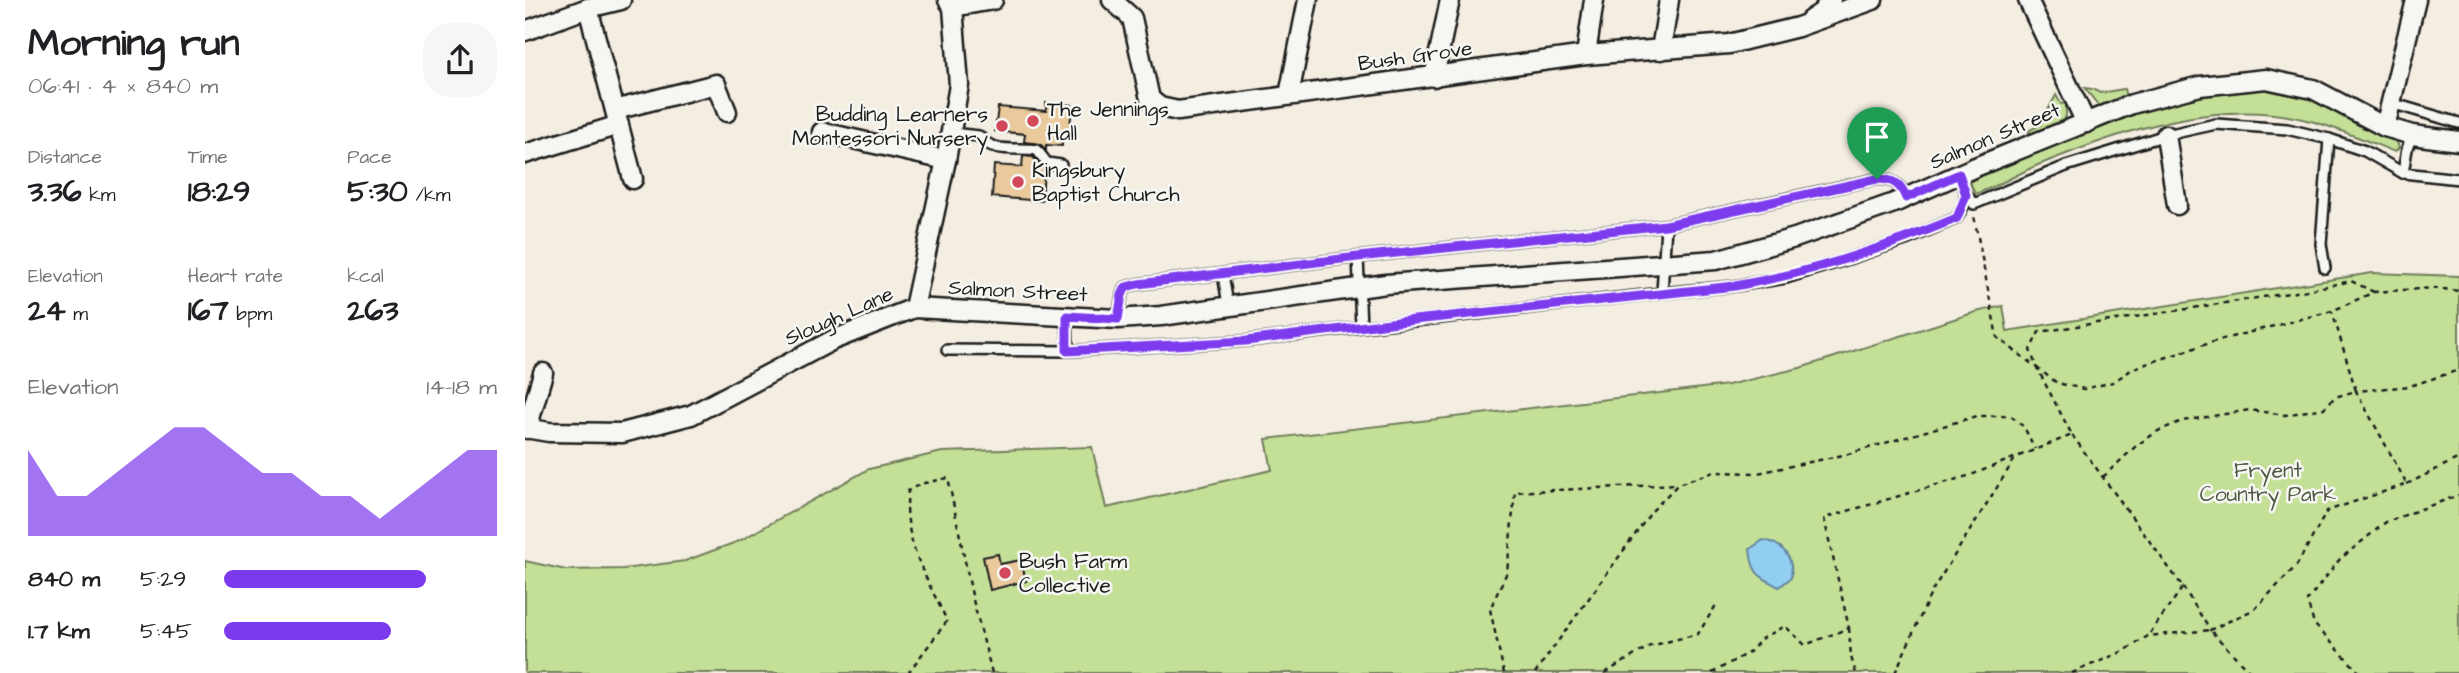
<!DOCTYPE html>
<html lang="en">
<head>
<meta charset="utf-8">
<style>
	:root { --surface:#fff; --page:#f6f6f6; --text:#202124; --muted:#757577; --accent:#7c3aed }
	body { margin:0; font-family:"Architects Daughter",sans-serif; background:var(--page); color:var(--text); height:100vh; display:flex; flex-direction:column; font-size:26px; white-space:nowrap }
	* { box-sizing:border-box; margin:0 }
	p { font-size:23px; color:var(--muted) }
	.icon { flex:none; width:38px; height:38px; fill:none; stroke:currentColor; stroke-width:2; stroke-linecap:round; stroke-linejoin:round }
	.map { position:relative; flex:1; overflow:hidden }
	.sheet { display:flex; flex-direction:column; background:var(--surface); width:525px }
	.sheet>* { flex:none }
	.pin { position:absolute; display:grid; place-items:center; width:60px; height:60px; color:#fff; margin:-72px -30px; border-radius:50% 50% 50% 0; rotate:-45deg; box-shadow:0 0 7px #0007 }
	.pin .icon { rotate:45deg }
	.round { display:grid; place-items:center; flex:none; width:74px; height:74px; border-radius:28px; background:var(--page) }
	.headline { display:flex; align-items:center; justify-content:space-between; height:119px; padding:0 28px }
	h1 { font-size:38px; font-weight:700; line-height:52px }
	.stats { display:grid; grid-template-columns:repeat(3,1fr); gap:10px; height:119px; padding:7px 28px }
	.stats div { display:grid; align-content:center }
	.stats b { font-size:30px; font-weight:700 }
	.stats small { font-size:19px; font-weight:400 }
	.stats p { font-size:19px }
	.chart { height:196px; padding:14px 28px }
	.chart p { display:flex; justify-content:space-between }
	.chart svg { width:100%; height:126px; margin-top:7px; fill:var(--accent); opacity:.7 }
	ul { padding:0 28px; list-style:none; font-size:23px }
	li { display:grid; grid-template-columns:112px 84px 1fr; align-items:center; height:52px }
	li i { height:18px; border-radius:9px; background:var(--accent) }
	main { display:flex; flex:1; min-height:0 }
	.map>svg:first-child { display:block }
	.green { fill:#c4e097; stroke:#707e5a; stroke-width:2 }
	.water { fill:#92cdf2; stroke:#63869c; stroke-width:2 }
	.building { fill:#eaca9c; stroke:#1c1c1c; stroke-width:2 }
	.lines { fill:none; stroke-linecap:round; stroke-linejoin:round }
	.lane-casing { stroke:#1c1c1c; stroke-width:14 }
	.street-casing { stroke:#1c1c1c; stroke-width:23 }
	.path { stroke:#1c1c1c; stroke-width:2.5; stroke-dasharray:5 5; stroke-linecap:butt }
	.lane { stroke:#f6f6f2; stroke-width:9 }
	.street { stroke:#f6f6f2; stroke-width:18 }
	.route-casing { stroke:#fff; stroke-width:14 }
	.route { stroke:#7c3aed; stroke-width:9 }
	.poi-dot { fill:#d1495b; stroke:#f6f6f2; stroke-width:2.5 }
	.labels { text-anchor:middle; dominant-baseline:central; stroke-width:5; stroke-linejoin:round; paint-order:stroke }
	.street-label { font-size:21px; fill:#1c1c1c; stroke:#f6f6f2 }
	.poi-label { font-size:21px; fill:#1c1c1c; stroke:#f6f6f2; text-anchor:start }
	.park-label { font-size:21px; fill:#4e5741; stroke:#f6f6f2 }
</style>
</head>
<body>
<main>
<section class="sheet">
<div class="headline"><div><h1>Morning run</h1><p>06:41 · 4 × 840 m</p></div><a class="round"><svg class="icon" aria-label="share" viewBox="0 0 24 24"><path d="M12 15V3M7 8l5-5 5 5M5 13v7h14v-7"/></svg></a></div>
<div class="stats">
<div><p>Distance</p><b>3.36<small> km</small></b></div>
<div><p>Time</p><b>18:29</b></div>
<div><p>Pace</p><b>5:30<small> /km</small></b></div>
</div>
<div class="stats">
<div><p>Elevation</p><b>24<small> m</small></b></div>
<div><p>Heart rate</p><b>167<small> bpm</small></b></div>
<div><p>kcal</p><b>263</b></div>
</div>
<div class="chart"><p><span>Elevation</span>14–18 m</p>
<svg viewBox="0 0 160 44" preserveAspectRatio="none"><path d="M0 44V14L10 30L20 30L30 22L40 14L50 6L60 6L70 14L80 22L90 22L100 30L110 30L120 38L130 30L140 22L150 14L160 14V44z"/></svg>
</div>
<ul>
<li><b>840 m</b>5:29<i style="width:74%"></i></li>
<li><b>1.7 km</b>5:45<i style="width:61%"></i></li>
</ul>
</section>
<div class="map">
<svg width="1934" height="673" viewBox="0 0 1934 673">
	<rect width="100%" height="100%" fill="#f4ede1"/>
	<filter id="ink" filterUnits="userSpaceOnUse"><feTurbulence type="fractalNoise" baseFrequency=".0143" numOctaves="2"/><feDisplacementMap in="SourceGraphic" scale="14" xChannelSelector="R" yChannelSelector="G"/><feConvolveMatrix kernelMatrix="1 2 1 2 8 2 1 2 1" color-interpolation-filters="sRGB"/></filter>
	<g filter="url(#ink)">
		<g class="green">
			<path d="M1719 87C1748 90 1777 93 1804 105 1828 116 1848 133 1872 142L1874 148 1870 152C1842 141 1815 129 1786 121 1696 96 1601 130 1518 163 1495 172 1474 186 1450 194L1445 182C1466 168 1490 159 1513 149 1581 120 1646 102 1719 87Z"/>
			<path d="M1560 88 1567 89 1575 93 1599 89 1602 100 1576 109Z"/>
			<path d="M1531 95 1536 104 1541 103V116L1536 127 1508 135 1503 131 1515 125Z"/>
			<path d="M1847 273 1934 276V673H0V561L41 570 98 569 160 561 214 541 344 469 417 452 567 447 581 508 747 470 741 439 1203 385 1275 368 1451 312 1478 306 1482 331Z"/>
		</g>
		<path class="water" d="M1238 540C1258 543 1269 558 1266 578L1254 587C1233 576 1227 573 1225 549Z"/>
		<g class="building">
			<path d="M521 103 547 105 544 139 537 138V146L521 145V150L515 144 499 142 500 134 470 131 473 107 521 111Z"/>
			<path d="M498 156 508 157 519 169 517 201 467 197 469 165 497 167Z"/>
			<path d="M473 554 475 564 496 560 501 581 465 590 458 557Z"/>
		</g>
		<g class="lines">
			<g class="lane-casing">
				<g id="lane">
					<path d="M1866 103 1934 123"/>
					<path d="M426 133 454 136C467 154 492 147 512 150L522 163 536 165"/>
					<path d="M1887 135 1882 149 1878 173 1934 179"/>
					<path d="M1435 174 1441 195 1449 204 1541 166 1641 135 1691 124 1762 129 1804 139 1840 151 1878 173"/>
					<path d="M1800 268 1796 244 1804 139"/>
					<path d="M698 274 703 305"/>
					<path d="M1137 293 1210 286 1261 278 1317 261 1383 239 1432 218 1438 207 1441 195"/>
					<path d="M593 319 597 295 601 287 613 284 833 257 1141 225 1351 179C1367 179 1375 183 1381 198"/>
					<path d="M836 327 1137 293 1141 225"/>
					<path d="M422 350 543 351 542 316"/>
					<path d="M543 351 721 341 836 327 833 257"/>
				</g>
			</g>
			<g class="street-casing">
				<g id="street">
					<path d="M587 0 607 18 625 99 635 107 653 111 1061 55 1204 44 1273 27 1348 0"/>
					<path d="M1503 0 1561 123"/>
					<path d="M428 7 468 0"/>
					<path d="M63 8 108 179"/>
					<path d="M1285 20 1297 12 1306 0"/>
					<path d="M0 31 63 8 96 0"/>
					<path d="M1136 50 1144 0"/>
					<path d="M1061 55 1069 0"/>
					<path d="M909 77 925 0"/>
					<path d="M764 95 783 0"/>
					<path d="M90 110 191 84 202 112"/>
					<path d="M1860 127 1891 0"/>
					<path d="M297 132 421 160"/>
					<path d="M1641 135 1652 205"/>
					<path d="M0 154 94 125"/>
					<path d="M389 308 421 160 434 85 428 7 423 0"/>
					<path d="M0 428 24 432 97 433 166 415 308 340 389 308 593 319 636 316 861 284 1191 260 1270 238 1369 203 1448 168 1607 104 1675 86 1741 79 1788 89 1860 127 1887 135 1934 141"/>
					<path d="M2 429 18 373"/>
				</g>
			</g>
			<g class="path">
				<path d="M1849 292 1826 281 1777 291 1514 332 1505 350 1512 368 1532 383 1559 389 1588 382 1609 368 1691 341 1807 311 1849 292 1910 288 1934 291"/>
				<path d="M1547 435 1658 587 1623 636"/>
				<path d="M1578 477 1611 446 1633 431 1657 421 1725 410 1760 415 1799 408 1810 397 1831 391 1807 311"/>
				<path d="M1882 484 1934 458"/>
				<path d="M1658 587 1685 630 1730 609 1772 565 1802 511 1882 484 1831 391 1885 386 1934 370"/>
				<path d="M1324 628 1326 657 1331 673"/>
				<path d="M383 673 422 621C402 578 377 541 383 491L395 484 423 478 448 600 467 673"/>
				<path d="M979 673 965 609 982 572 990 492 1153 484"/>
				<path d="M1010 673 1127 511 1153 484 1189 472 1233 473 1323 454 1452 416H1486L1499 427 1510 449"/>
				<path d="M1080 673 1125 646 1173 634 1193 602"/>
				<path d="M1187 673 1226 651 1236 639 1260 626 1280 645 1324 628 1299 518 1446 475 1547 435 1512 368 1472 337 1449 216"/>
				<path d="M1370 673 1407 591 1491 457"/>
				<path d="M1547 673 1599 651 1623 636 1685 630 1726 673"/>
				<path d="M1835 673 1789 624 1782 601 1815 559 1861 522 1934 495"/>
			</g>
			<use href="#lane" class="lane"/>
			<use href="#street" class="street"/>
		</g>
	</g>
	<g class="lines" filter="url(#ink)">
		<g class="route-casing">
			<path id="route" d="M1434 174 1441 195 1432 218C1360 248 1287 273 1210 286L889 320 721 341 542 351V316L593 319 597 295 601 287 613 284 833 257 1141 225 1352 179C1367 179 1375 183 1381 198Z"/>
		</g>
		<use href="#route" class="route"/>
	</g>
	<g class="poi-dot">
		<circle cx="508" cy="121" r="7"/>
		<circle cx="477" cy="126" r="7"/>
		<circle cx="493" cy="182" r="7"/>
		<circle cx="480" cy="573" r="7"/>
	</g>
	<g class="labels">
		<g class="street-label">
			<text transform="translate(890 56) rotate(-8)">Bush Grove</text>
			<text transform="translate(1470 136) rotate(-23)">Salmon Street</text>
			<text transform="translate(493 291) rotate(3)">Salmon Street</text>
			<text transform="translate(314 316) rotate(-24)">Slough Lane</text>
		</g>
		<g class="poi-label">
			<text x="522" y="109">The Jennings<tspan x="522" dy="24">Hall</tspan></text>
			<text x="463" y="114" text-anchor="end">Budding Learners<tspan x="463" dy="24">Montessori Nursery</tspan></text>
			<text x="507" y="170">Kingsbury<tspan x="507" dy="24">Baptist Church</tspan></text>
			<text x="494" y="561">Bush Farm<tspan x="494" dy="24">Collective</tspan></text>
		</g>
		<g class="park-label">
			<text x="1743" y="470">Fryent<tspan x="1743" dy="24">Country Park</tspan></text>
		</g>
	</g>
</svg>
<div class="pin" style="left:1352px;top:179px;background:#1e9e55"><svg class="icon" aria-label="arrive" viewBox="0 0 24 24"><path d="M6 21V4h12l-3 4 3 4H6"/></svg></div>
</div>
</main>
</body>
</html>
